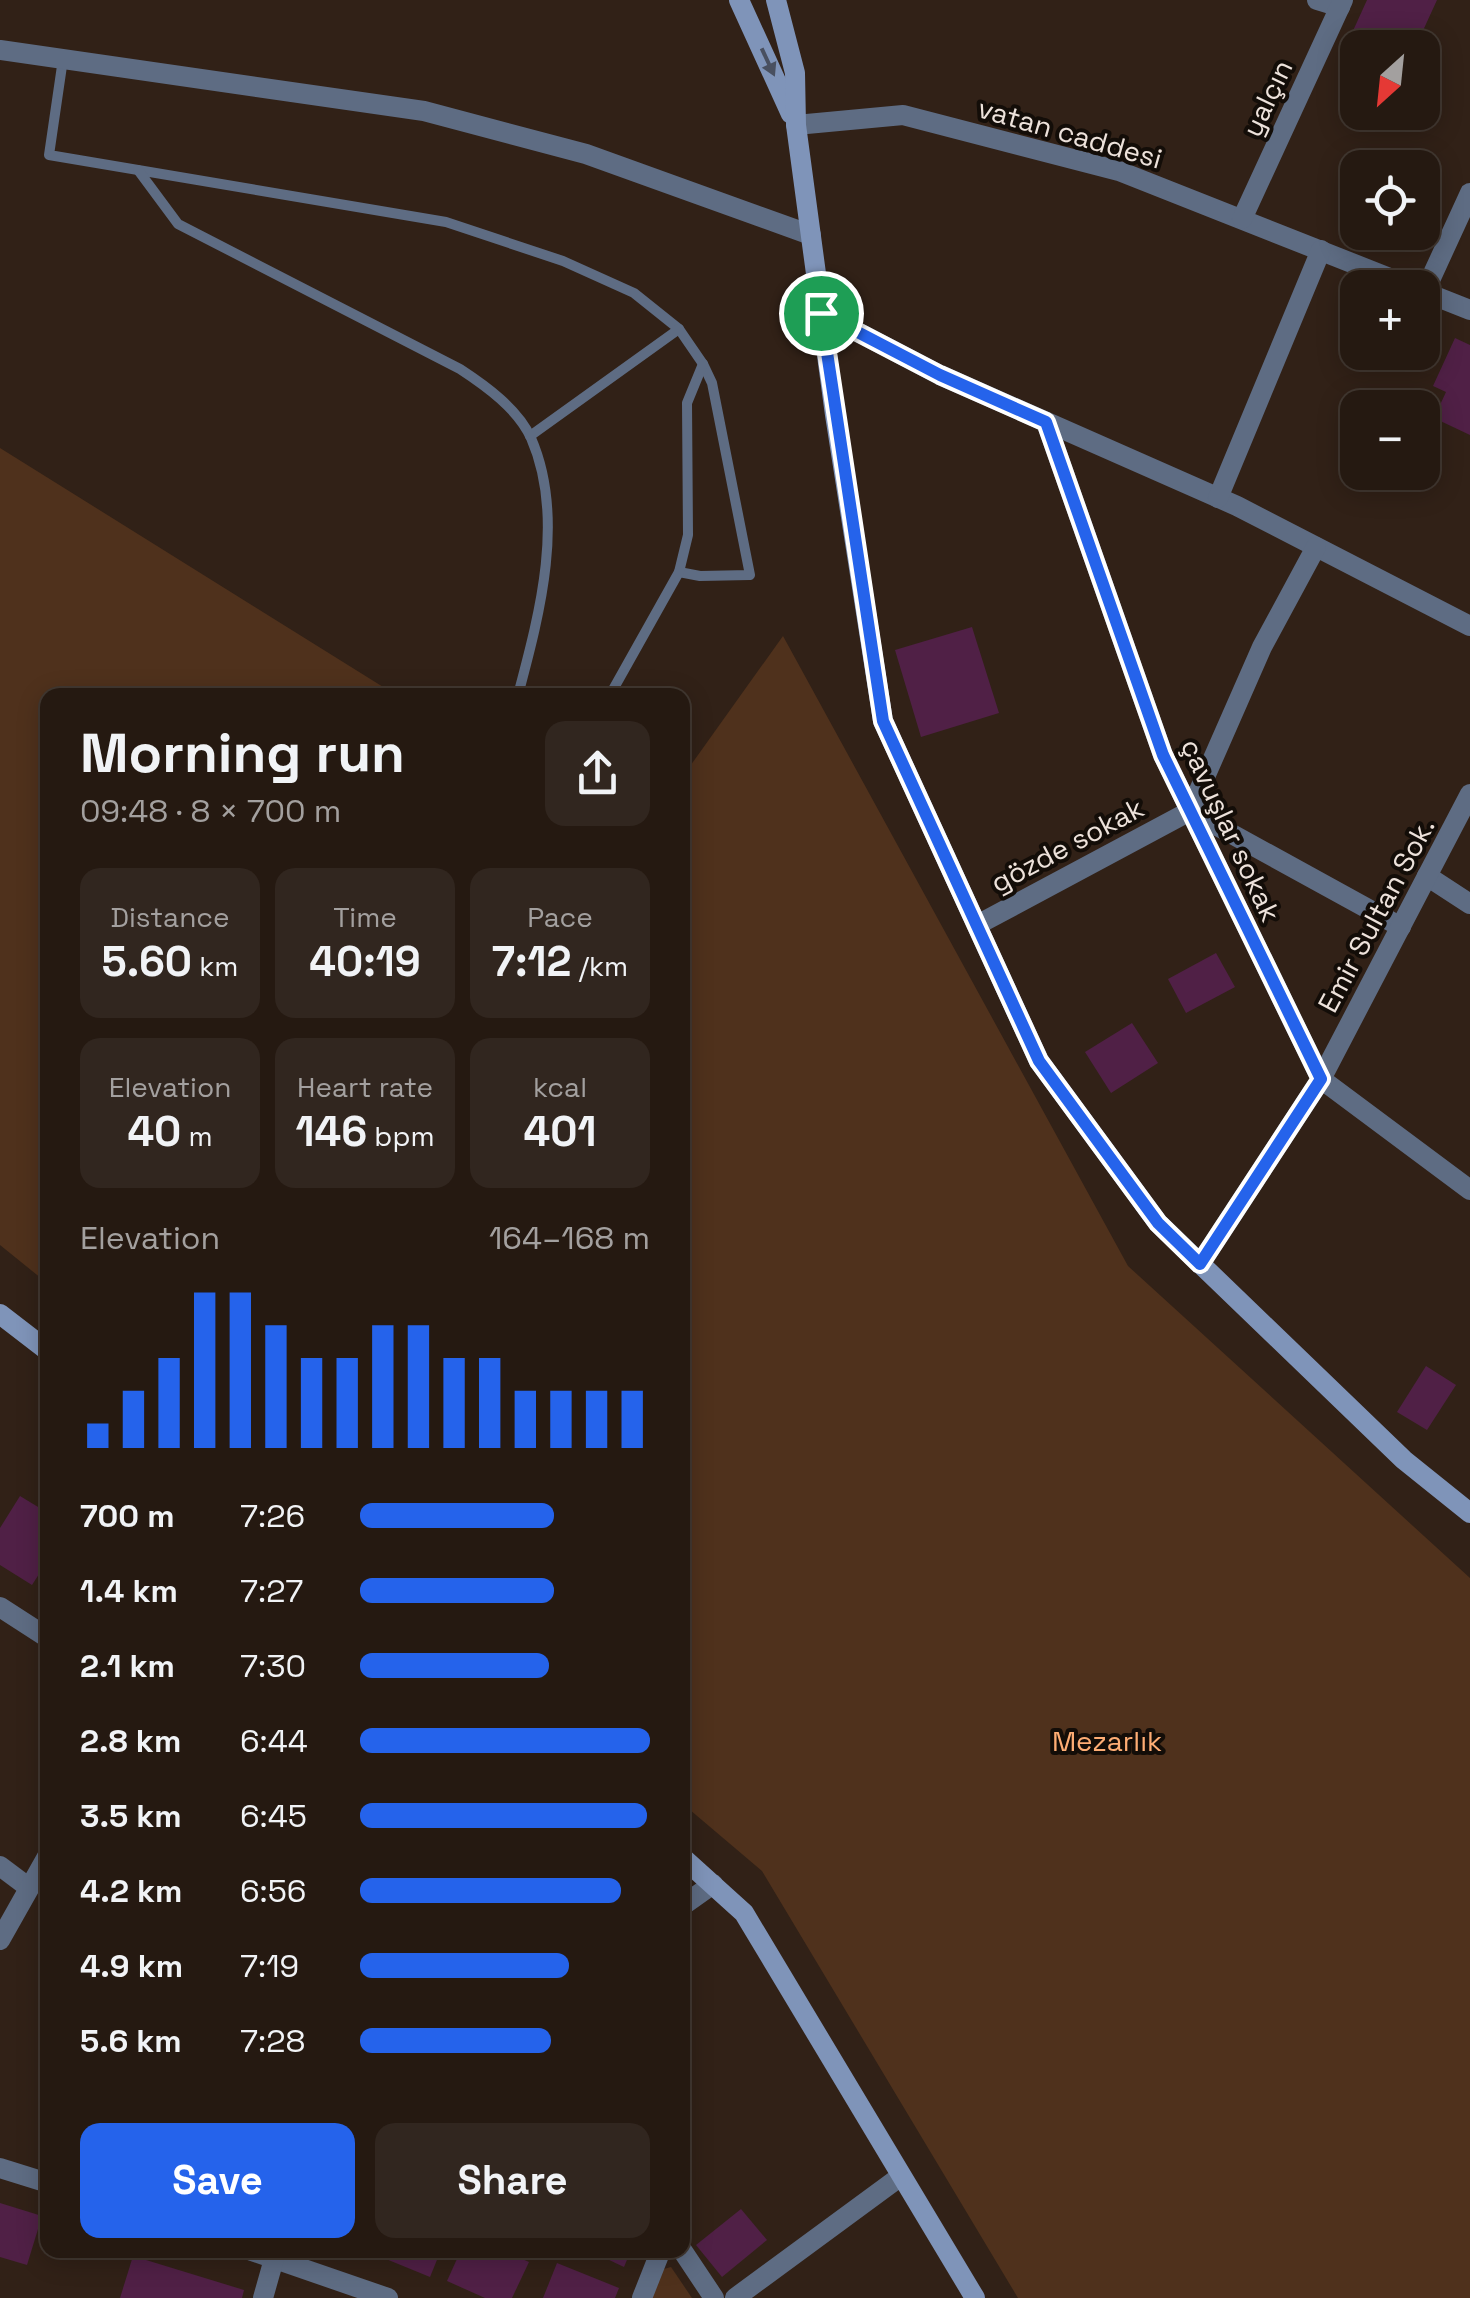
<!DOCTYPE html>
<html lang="en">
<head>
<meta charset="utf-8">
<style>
	:root { --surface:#251911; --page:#31261f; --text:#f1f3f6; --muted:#a3a09f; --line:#423831; --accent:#2563eb }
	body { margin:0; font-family:"Space Grotesk",sans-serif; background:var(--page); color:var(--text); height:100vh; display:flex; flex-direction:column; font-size:38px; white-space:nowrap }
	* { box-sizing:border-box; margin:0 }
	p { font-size:32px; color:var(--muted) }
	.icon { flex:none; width:55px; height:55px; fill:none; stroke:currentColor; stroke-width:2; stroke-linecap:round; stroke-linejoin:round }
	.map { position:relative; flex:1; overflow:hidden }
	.sheet { position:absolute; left:40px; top:688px; width:650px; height:1570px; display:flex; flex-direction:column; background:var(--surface); border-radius:20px; box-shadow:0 5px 25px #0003,0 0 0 2px var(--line) }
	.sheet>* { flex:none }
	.needle { width:65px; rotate:207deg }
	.fabs { position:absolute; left:1340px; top:30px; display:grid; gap:20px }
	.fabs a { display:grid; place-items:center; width:100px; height:100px; border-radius:20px; background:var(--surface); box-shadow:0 5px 25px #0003,0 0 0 2px var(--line); font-size:50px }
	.pin { position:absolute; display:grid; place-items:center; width:85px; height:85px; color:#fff; margin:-42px; border:5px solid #fff; border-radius:50%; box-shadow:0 2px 10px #0007 }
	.round { display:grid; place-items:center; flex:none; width:105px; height:105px; border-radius:20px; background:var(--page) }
	.overview { display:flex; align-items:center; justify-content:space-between; height:170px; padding:0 40px }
	h1 { font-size:55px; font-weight:600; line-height:75px }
	.figures { display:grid; grid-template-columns:repeat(3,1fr); gap:15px; height:170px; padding:10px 40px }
	.figures div { display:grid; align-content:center; border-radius:20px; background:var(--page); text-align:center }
	.figures b { font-size:42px; font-weight:600 }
	.figures small { font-size:28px; font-weight:400 }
	.figures p { font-size:28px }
	.chart { height:280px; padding:20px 40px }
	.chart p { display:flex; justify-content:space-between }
	.chart svg { width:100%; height:180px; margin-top:10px; stroke:var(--accent); stroke-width:6 }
	.button { display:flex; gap:20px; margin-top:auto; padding:20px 40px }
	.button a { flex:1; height:115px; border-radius:20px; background:var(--accent); color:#fff; font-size:40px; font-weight:600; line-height:115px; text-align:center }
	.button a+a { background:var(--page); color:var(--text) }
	ul { padding:0 40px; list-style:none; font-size:32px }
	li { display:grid; grid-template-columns:160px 120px 1fr; align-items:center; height:75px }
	li i { height:25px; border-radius:12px; background:var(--accent) }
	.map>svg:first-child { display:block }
	.green { fill:#4f311c }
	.building { fill:#502046 }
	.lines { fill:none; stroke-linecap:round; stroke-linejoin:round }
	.lane { stroke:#5e6c83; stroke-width:10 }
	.street { stroke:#5e6c83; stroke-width:20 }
	.secondary { stroke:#7f94b9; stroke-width:20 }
	.oneway { fill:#495060 }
	.route-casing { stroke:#fff; stroke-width:20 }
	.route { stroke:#2563eb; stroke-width:12 }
	.labels { text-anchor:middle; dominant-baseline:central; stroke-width:8; stroke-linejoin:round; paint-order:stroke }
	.street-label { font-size:28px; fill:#ede2db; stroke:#130d08 }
	.park-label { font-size:28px; fill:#fead74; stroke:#130d08 }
</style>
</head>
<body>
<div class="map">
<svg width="1470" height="2298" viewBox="0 0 1470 2298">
	<rect width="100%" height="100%" fill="#312117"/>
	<g class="green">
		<path d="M0 448 396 695H48L47 1283 0 1245Z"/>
		<path d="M783 636 1128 1266 1470 1578V2298H1018L762 1871 683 1804V776Z"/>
		<path d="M671 2267 692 2298H650L657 2271Z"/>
	</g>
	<g class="building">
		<path d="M1367 0H1437L1415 48H1358V62L1342 55Z"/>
		<path d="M1455 338 1470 345V435L1434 418 1446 392 1433 386Z"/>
		<path d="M972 627 999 713 921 737 895 650Z"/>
		<path d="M1216 953 1235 987 1186 1013 1168 979Z"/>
		<path d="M1132 1023 1158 1063 1111 1093 1085 1052Z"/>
		<path d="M1426 1366 1456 1385 1427 1430 1397 1412Z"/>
		<path d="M20 1496 48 1513V1560L32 1585 0 1565V1528Z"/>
		<path d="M0 2203 42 2216 27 2265 0 2257Z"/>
		<path d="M741 2209 767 2240 722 2277 696 2245Z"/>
		<path d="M364 2250H441L430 2277Z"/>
		<path d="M461 2250H502L529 2262 512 2298H485L447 2281Z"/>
		<path d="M588 2250H631L624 2267Z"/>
		<path d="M133 2256 244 2290 242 2298H120Z"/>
		<path d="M557 2263 619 2288 615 2298H543Z"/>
	</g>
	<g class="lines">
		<g class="lane">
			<path d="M63 59 49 155 446 222 563 261 634 293 679 329 703 364 712 383 750 575 700 576 679 572"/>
			<path d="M138 170 178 224 460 369C486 386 518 409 531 438 566 518 539 616 518 695"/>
			<path d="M530 436 679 329"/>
			<path d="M610 695 679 572 688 535 687 403 703 364"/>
		</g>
		<g class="street">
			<path d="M1317 0 1340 7"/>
			<path d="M0 50 424 111 586 154 811 235"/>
			<path d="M796 125 903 115 1119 171 1415 288"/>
			<path d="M1242 219 1343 0"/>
			<path d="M1422 291 1470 310"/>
			<path d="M1425 291 1470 193"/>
			<path d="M821 313 940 375 1237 506 1470 626"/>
			<path d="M1046 422 1163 755 1321 1079 1470 1190"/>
			<path d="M1218 498 1321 250"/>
			<path d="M1190 811 1401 927"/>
			<path d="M1427 876 1470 904"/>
			<path d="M977 925 1190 811 1262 647 1316 547"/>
			<path d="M1200 1264 1321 1079 1470 794"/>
			<path d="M0 1607 48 1638"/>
			<path d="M0 1866 28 1887"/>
			<path d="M682 1906 713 1884"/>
			<path d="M0 1940 48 1855"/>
			<path d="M0 2168 48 2183"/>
			<path d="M249 2250 388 2298"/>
			<path d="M682 2250 714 2298"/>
			<path d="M263 2298 274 2259"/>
			<path d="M642 2298 661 2250"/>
			<path d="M735 2298 901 2176"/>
		</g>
		<g class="secondary">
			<path d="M739 0 791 114"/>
			<path d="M776 0 795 73 796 125 835 415 883 721 1039 1061 1158 1223 1404 1460 1470 1513"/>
			<path d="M0 1314 48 1351"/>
			<path d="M682 1857 744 1913 975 2298"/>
		</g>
	</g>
	<defs><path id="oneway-solid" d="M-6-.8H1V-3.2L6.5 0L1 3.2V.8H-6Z" transform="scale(2.5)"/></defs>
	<use class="oneway" href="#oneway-solid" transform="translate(768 62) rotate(65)"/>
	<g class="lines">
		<g class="route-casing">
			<path id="route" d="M821 313 940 375 1046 422 1163 755 1321 1079 1200 1264 1158 1223 1039 1061 883 721Z"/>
		</g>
		<use href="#route" class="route"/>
	</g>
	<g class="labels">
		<g class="street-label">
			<text transform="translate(1267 98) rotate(-65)">yalçın</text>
			<text transform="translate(1070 133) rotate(16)">vatan caddesi</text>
			<text transform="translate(1231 830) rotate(65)">çavuşlar sokak</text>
			<text transform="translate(1067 845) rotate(-28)">gözde sokak</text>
			<text transform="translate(1376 915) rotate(-62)">Emir Sultan Sok.</text>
		</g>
		<g class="park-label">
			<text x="1107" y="1741">Mezarlık</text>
		</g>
	</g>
</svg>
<div class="fabs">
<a><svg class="needle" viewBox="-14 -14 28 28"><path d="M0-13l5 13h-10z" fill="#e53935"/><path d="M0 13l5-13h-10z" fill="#a3a09f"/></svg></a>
<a><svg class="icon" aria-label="locate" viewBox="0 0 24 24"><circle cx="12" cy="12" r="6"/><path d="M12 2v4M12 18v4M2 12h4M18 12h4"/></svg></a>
<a>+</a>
<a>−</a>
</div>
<div class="pin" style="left:821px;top:313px;background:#1e9e55"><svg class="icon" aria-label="arrive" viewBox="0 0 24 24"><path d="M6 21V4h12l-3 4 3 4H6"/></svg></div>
<section class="sheet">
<div class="overview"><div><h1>Morning run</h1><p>09:48 · 8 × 700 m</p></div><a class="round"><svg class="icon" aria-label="share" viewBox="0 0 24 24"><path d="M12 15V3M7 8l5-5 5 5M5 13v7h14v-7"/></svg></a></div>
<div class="figures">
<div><p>Distance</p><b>5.60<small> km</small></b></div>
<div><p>Time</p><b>40:19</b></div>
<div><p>Pace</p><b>7:12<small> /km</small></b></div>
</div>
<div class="figures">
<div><p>Elevation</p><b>40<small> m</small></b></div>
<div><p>Heart rate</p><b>146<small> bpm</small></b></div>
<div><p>kcal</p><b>401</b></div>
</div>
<div class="chart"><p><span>Elevation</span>164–168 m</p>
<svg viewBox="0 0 160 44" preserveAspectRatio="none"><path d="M5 44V38M15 44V30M25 44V22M35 44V6M45 44V6M55 44V14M65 44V22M75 44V22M85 44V14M95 44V14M105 44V22M115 44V22M125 44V30M135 44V30M145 44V30M155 44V30"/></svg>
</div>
<ul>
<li><b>700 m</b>7:26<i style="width:67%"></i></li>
<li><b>1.4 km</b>7:27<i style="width:67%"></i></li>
<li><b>2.1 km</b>7:30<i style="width:65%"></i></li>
<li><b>2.8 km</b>6:44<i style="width:100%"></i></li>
<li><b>3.5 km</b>6:45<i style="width:99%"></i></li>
<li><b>4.2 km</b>6:56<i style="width:90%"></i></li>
<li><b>4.9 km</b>7:19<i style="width:72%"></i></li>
<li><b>5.6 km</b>7:28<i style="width:66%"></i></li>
</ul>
<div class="button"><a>Save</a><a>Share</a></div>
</section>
</div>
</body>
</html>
